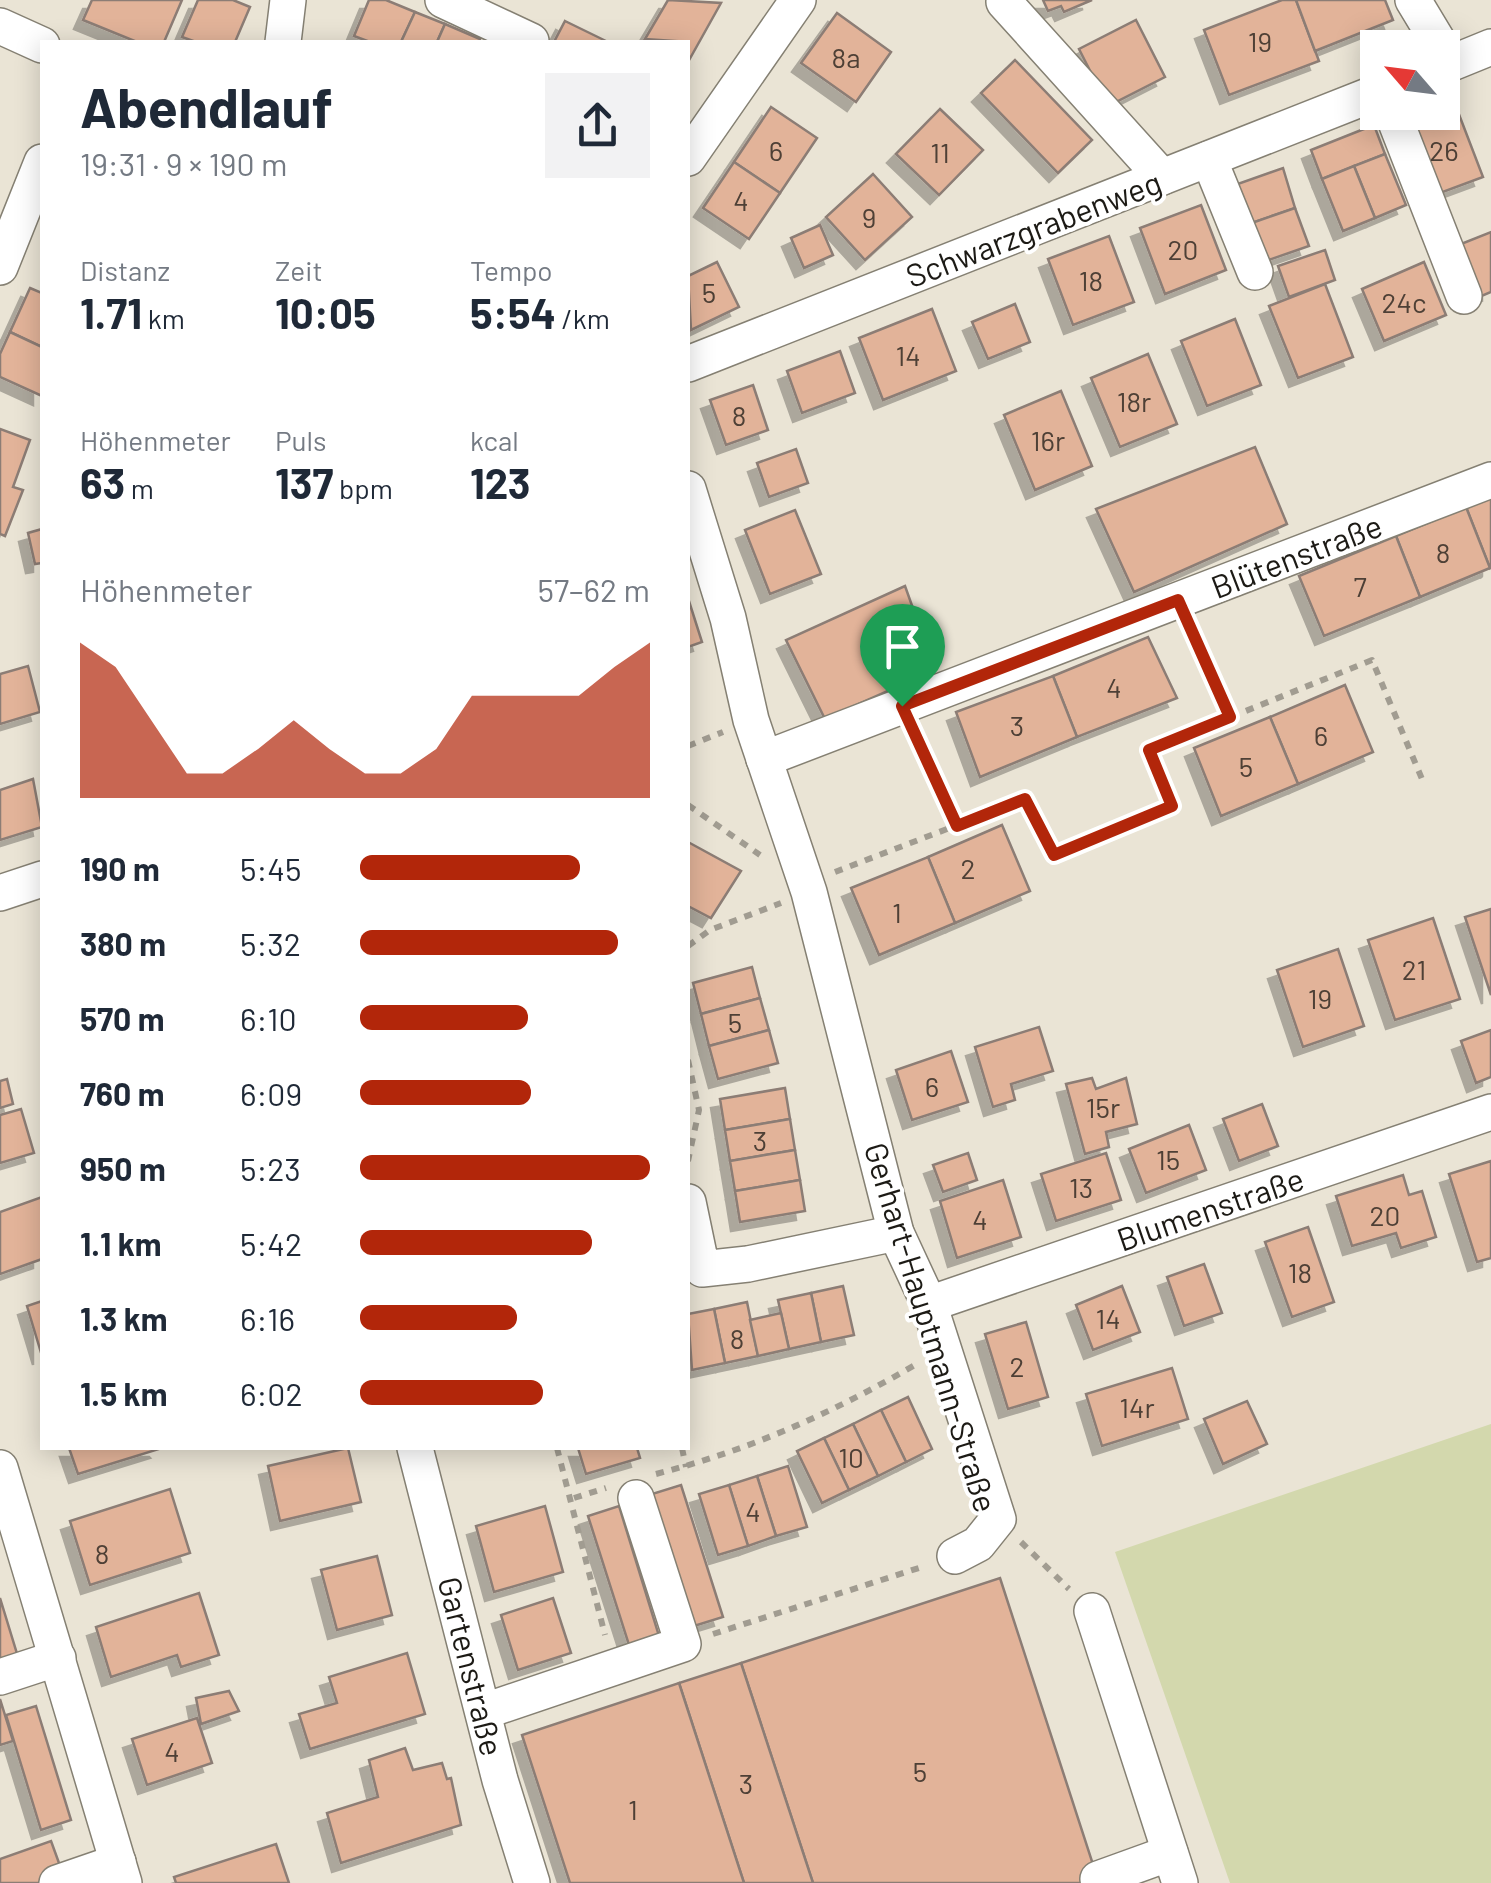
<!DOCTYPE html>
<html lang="de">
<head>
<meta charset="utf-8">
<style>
	:root { --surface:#fff; --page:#f2f2f3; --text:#1f2937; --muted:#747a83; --accent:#b2260a }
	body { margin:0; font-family:Barlow,sans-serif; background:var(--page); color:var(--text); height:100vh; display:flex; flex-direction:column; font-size:38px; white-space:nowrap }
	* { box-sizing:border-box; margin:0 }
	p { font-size:32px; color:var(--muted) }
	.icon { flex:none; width:55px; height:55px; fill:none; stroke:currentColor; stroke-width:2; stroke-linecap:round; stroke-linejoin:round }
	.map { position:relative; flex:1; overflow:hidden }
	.sheet { position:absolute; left:40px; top:40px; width:650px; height:1410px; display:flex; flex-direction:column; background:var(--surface); border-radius:0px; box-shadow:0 5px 25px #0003 }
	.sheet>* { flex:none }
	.needle { width:65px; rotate:298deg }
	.controls { position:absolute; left:1360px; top:30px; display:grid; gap:20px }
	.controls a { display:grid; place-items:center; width:100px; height:100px; border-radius:0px; background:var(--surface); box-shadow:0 5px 25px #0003; font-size:50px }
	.pin { position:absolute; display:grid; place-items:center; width:85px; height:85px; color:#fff; margin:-102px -42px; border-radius:50% 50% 50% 0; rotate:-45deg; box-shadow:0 0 10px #0007 }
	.pin .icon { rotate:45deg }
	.round { display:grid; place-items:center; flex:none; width:105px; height:105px; border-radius:0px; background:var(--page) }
	.head { display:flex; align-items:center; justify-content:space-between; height:170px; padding:0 40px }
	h1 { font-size:55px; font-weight:700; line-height:75px }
	.metrics { display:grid; grid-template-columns:repeat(3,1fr); gap:15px; height:170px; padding:10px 40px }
	.metrics div { display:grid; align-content:center }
	.metrics b { font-size:42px; font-weight:700 }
	.metrics small { font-size:28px; font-weight:400 }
	.metrics p { font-size:28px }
	.chart { height:280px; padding:20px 40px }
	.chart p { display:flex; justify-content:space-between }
	.chart svg { width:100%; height:180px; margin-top:10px; fill:var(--accent); opacity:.7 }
	ul { padding:0 40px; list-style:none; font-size:32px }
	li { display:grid; grid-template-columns:160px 120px 1fr; align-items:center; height:75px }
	li i { height:25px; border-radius:12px; background:var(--accent) }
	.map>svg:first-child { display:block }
	.green { fill:#d3d8ad }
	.building { fill:#e2b399; stroke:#8c7d75; stroke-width:2.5; filter:url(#shadow) }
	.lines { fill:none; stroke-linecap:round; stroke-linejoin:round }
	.minor-casing { stroke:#858073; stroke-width:38 }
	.path { stroke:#a19c91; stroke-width:6; stroke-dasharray:8 8; stroke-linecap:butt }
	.minor { stroke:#fff; stroke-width:35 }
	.route-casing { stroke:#fff; stroke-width:20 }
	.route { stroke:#b2260a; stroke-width:12 }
	.labels { text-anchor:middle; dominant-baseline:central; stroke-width:8; stroke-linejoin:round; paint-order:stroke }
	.number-label { font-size:28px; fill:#4e4036 }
	.street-label { font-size:32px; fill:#1c1a15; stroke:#fff }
</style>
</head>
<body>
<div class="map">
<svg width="1491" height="1883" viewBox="0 0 1491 1883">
	<defs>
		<filter id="shadow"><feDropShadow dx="-9" dy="9" stdDeviation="0" flood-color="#0004"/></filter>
	</defs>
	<rect width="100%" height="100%" fill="#eae4d5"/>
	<path class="green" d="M1491 1424V1883H1230L1115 1552Z"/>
	<g class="building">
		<path d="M92 0H182L164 42H137L83 20Z"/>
		<path d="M198 0H233L250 7 235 42H196L182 37Z"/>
		<path d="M369 0H386L415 12 401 42H370L354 36Z"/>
		<path d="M668 0 721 3 688 62V42L645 39Z"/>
		<path d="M1043 0H1092L1064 12 1061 6 1048 11Z"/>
		<path d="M1282 0H1296L1319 61 1229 95 1204 30Z"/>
		<path d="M1296 0H1385L1393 20 1315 51Z"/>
		<path d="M415 12 445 24 437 42H401Z"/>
		<path d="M837 13 891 52 856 102 801 63Z"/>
		<path d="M1136 20 1165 77 1108 106 1079 49Z"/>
		<path d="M565 21 608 42H554Z"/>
		<path d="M445 24 480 39 479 42H437Z"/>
		<path d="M1015 60 1092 140 1058 173 981 93Z"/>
		<path d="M1455 104 1483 177 1432 196 1405 123 1442 112Z"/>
		<path d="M771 107 817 138 780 193 734 162Z"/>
		<path d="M940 109 983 150 939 195 896 154Z"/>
		<path d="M1374 125 1385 154 1322 179 1311 150Z"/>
		<path d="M1385 154 1406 205 1375 218 1354 166Z"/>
		<path d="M734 162 780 193 749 239 703 208Z"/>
		<path d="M1354 166 1375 218 1343 231 1322 179Z"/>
		<path d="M1283 168 1295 208 1246 225 1232 186Z"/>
		<path d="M873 174 912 217 865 260 826 217Z"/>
		<path d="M1201 205 1226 270 1165 294 1140 228Z"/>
		<path d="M1295 208 1309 246 1260 263 1246 225Z"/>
		<path d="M820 225 833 255 804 268 791 238Z"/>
		<path d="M1491 232V292L1472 300 1451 248Z"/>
		<path d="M1109 236 1134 302 1073 325 1048 259Z"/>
		<path d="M1325 250 1335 280 1289 297 1278 266Z"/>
		<path d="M717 262 739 307 691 330 688 276Z"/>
		<path d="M1424 262 1446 315 1384 341 1362 289Z"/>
		<path d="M1325 284 1353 357 1298 378 1269 306Z"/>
		<path d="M30 288 42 293V347L10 332Z"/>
		<path d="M1015 304 1030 342 988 359 972 322Z"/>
		<path d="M932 309 956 371 883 400 859 338Z"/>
		<path d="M1235 319 1261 385 1207 406 1181 341Z"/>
		<path d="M10 332 42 347V396L0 377V354Z"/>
		<path d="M840 351 855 393 802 413 787 371Z"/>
		<path d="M1148 354 1177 424 1120 447 1091 378Z"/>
		<path d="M753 385 768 430 726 445 710 400Z"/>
		<path d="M1061 391 1092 466 1035 490 1004 415Z"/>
		<path d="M0 429 30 440 13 487 23 490 5 536 0 534Z"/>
		<path d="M1255 447 1287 524 1134 592 1096 509Z"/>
		<path d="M796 449 808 483 769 497 757 463Z"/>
		<path d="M1491 497V567L1490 568 1466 507Z"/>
		<path d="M1466 507 1490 568 1420 597 1396 536Z"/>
		<path d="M795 510 821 574 770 594 745 530Z"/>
		<path d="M42 529V563L35 564 28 533Z"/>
		<path d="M1396 536 1420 597 1324 636 1299 576Z"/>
		<path d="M905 586 935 670 825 719 786 640Z"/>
		<path d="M688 598 702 642 688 647Z"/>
		<path d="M1148 637 1177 698 1077 737 1053 676Z"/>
		<path d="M28 666 40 712 0 724V674Z"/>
		<path d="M1053 676 1077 737 980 777 956 712Z"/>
		<path d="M1345 685 1373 752 1298 784 1270 717Z"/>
		<path d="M1270 717 1298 784 1221 816 1194 748Z"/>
		<path d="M33 779 42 827 0 840V790Z"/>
		<path d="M1002 825 1030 891 955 923 928 857Z"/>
		<path d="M688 842 741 871 711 918 688 906Z"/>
		<path d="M928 857 955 923 879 955 851 888Z"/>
		<path d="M1491 909V995L1465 917Z"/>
		<path d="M1433 918 1460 999 1395 1020 1368 940Z"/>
		<path d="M1338 949 1364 1026 1303 1047 1277 970Z"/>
		<path d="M752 967 760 998 701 1014 693 983Z"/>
		<path d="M760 998 769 1030 709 1046 701 1014Z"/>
		<path d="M1039 1027 1053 1071 1011 1084 1015 1100 993 1107 975 1047Z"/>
		<path d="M769 1030 778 1063 718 1079 709 1046Z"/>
		<path d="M1491 1030V1077L1476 1083 1461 1041Z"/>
		<path d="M951 1051 968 1102 912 1120 896 1070Z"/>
		<path d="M1092 1078 1096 1089 1126 1078 1137 1124 1106 1132 1109 1147 1085 1154 1066 1084Z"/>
		<path d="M7 1079 13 1104 0 1108V1081Z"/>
		<path d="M785 1088 790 1119 725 1130 720 1099Z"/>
		<path d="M1262 1104 1278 1146 1239 1161 1223 1119Z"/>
		<path d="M21 1109 34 1153 0 1163V1115Z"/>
		<path d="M790 1119 795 1150 730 1161 725 1130Z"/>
		<path d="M1189 1125 1206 1170 1146 1193 1129 1149Z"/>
		<path d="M795 1150 800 1180 735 1191 730 1161Z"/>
		<path d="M968 1153 977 1180 943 1192 933 1165Z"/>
		<path d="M1106 1153 1121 1200 1056 1221 1041 1174Z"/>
		<path d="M1491 1161V1258L1477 1262 1449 1174Z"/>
		<path d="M1403 1175 1409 1195 1422 1191 1436 1237 1401 1248 1396 1233 1352 1246 1336 1196Z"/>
		<path d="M800 1180 805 1211 740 1222 735 1191Z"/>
		<path d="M1003 1180 1021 1237 957 1258 940 1201Z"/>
		<path d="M42 1197V1259L0 1274V1212Z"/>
		<path d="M1308 1227 1334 1302 1292 1317 1265 1242Z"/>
		<path d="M1204 1264 1222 1313 1184 1326 1167 1277Z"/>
		<path d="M843 1286 854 1335 821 1342 811 1293Z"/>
		<path d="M1122 1286 1140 1332 1093 1350 1076 1305Z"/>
		<path d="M811 1293 821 1342 789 1349 778 1300Z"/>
		<path d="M42 1301V1356L27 1306Z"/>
		<path d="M747 1302 758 1356 725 1363 714 1309Z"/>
		<path d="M714 1309 725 1363 692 1370 688 1314Z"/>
		<path d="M781 1313 789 1349 758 1356 750 1320Z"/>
		<path d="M1026 1322 1048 1397 1008 1409 985 1334Z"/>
		<path d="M1172 1368 1188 1419 1102 1446 1086 1394Z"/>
		<path d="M908 1397 932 1449 906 1462 881 1410Z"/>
		<path d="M1247 1401 1267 1444 1223 1464 1204 1419Z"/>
		<path d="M881 1410 906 1462 878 1476 853 1424Z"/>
		<path d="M853 1424 878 1476 849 1490 824 1438Z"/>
		<path d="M824 1438 849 1490 822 1503 797 1451Z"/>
		<path d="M69 1448H158L159 1449 78 1474Z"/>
		<path d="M348 1448 361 1502 280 1521 268 1466Z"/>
		<path d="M578 1448H637L640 1458 586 1474Z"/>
		<path d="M788 1466 807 1527 776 1536 757 1476Z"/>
		<path d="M757 1476 776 1536 748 1546 729 1485Z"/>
		<path d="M681 1485 723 1617 694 1626 652 1494Z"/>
		<path d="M729 1485 748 1546 718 1555 699 1494Z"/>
		<path d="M170 1489 190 1553 90 1585 70 1521Z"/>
		<path d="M545 1506 563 1572 494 1592 476 1526Z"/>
		<path d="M619 1506 659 1636 629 1645 588 1516Z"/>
		<path d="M377 1556 392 1615 337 1630 321 1570Z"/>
		<path d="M1000 1578 1099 1883H813L741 1663Z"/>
		<path d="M199 1593 219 1655 181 1667 177 1655 111 1677 96 1627Z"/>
		<path d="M0 1598 18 1657 0 1662Z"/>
		<path d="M553 1598 571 1653 518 1670 501 1615Z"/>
		<path d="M407 1653 425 1714 310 1749 299 1714 337 1703 329 1677Z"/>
		<path d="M741 1663 813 1883H744L679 1683Z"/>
		<path d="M679 1683 744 1883H570L522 1735Z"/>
		<path d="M229 1691 239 1711 201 1724 196 1698Z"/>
		<path d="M0 1699 13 1741 0 1745Z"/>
		<path d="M36 1706 71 1820 41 1830 6 1715Z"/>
		<path d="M197 1718 212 1763 147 1785 132 1739Z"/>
		<path d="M405 1748 413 1770 442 1763 447 1779 451 1778 461 1825 341 1863 327 1813 378 1797 369 1760Z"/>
		<path d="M51 1841 63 1874 38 1883H0V1859Z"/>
		<path d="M276 1844 289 1883H176L174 1877Z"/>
	</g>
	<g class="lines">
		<g class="minor-casing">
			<g id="minor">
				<path d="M443 0 531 41"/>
				<path d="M1413 0 1442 48"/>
				<path d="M1004 2 1162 177"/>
				<path d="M0 26 42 45"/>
				<path d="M283 42 288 0"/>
				<path d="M1442 67 1491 47"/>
				<path d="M1392 112 1464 296"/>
				<path d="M688 158 798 0"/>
				<path d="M1209 159 1255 272"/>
				<path d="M0 267 42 162"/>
				<path d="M688 364 1378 92"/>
				<path d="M688 489 728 618 751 720 809 892 896 1233 929 1304 998 1519 978 1544 955 1556"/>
				<path d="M764 759 1491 480"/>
				<path d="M0 893 42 879"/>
				<path d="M688 1202 702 1269 748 1264 896 1233"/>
				<path d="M929 1304 1491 1112"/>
				<path d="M415 1448 500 1780 532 1883"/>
				<path d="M0 1468 124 1883"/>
				<path d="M1092 1611 1180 1883"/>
				<path d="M0 1677 58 1658"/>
				<path d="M485 1711 683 1644 636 1498"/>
				<path d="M1098 1879 1170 1853"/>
				<path d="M57 1883 118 1862"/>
			</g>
		</g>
		<g class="path">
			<path d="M1191 628 1230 717"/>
			<path d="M915 734 957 826"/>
			<path d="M688 746 723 732"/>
			<path d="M688 805 760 855"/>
			<path d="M835 872 1025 799 1053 855 1172 806 1149 750 1372 660 1422 779"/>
			<path d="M688 946 710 930 781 903"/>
			<path d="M688 1060 699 1110 688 1161"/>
			<path d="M557 1448 605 1635"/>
			<path d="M682 1448 686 1467"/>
			<path d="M656 1474C750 1450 832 1413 915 1365"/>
			<path d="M574 1498 606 1488"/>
			<path d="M1021 1542 1069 1589"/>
			<path d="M713 1634 925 1566"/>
		</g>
		<use href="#minor" class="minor"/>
	</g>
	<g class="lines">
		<g class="route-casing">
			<path id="route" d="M1178 600 1230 717 1149 750 1172 806 1054 855 1025 799 957 826 902 706Z"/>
		</g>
		<use href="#route" class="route"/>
	</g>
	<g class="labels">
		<g class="number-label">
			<text x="1260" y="41">19</text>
			<text x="846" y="57">8a</text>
			<text x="776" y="150">6</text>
			<text x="1444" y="150">26</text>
			<text x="940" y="152">11</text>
			<text x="741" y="200">4</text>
			<text x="869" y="217">9</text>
			<text x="1183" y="249">20</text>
			<text x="1091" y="280">18</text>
			<text x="709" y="292">5</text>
			<text x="1404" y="302">24c</text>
			<text x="908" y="355">14</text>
			<text x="1134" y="401">18r</text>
			<text x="739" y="415">8</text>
			<text x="1048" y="440">16r</text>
			<text x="1443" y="552">8</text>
			<text x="1360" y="586">7</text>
			<text x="1114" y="687">4</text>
			<text x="1017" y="725">3</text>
			<text x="1321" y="735">6</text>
			<text x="1246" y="766">5</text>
			<text x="968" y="868">2</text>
			<text x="897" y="912">1</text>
			<text x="1414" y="969">21</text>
			<text x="1320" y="998">19</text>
			<text x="735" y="1022">5</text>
			<text x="932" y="1086">6</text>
			<text x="1103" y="1107">15r</text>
			<text x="760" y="1140">3</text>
			<text x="1168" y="1159">15</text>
			<text x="1081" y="1187">13</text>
			<text x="1385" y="1215">20</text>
			<text x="980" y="1219">4</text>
			<text x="1300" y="1272">18</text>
			<text x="1108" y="1318">14</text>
			<text x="737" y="1338">8</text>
			<text x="1017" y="1366">2</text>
			<text x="1137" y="1407">14r</text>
			<text x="851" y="1457">10</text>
			<text x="753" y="1511">4</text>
			<text x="102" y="1553">8</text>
			<text x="172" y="1751">4</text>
			<text x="920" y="1771">5</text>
			<text x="746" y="1783">3</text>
			<text x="633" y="1809">1</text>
		</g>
		<g class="street-label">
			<text transform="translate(1033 228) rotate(-21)">Schwarzgrabenweg</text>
			<text transform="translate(1296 555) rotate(-21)">Blütenstraße</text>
			<text transform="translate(1210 1208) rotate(-19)">Blumenstraße</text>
			<text transform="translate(932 1327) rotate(73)">Gerhart-Hauptmann-Straße</text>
			<text transform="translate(472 1666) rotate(76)">Gartenstraße</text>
		</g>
	</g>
</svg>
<div class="controls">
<a><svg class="needle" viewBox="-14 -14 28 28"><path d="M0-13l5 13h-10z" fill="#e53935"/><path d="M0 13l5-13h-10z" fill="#747a83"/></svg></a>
</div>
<div class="pin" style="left:902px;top:706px;background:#1e9e55"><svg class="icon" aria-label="arrive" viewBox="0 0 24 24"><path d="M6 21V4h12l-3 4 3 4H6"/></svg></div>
<section class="sheet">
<div class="head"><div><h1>Abendlauf</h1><p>19:31 · 9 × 190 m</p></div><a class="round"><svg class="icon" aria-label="share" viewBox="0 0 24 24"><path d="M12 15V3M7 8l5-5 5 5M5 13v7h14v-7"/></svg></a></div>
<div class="metrics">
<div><p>Distanz</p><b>1.71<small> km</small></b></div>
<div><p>Zeit</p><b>10:05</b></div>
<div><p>Tempo</p><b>5:54<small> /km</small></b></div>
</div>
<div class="metrics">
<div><p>Höhenmeter</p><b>63<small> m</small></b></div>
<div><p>Puls</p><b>137<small> bpm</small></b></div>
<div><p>kcal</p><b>123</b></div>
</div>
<div class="chart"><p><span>Höhenmeter</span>57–62 m</p>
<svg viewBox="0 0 160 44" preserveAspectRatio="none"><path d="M0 44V6L10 12L20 25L30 38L40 38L50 32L60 25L70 32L80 38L90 38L100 32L110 19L120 19L130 19L140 19L150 12L160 6V44z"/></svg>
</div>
<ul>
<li><b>190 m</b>5:45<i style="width:76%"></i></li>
<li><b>380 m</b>5:32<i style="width:89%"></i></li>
<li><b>570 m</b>6:10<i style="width:58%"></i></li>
<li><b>760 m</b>6:09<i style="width:59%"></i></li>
<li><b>950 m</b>5:23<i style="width:100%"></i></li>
<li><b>1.1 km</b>5:42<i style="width:80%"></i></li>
<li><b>1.3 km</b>6:16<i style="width:54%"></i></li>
<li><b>1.5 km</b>6:02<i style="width:63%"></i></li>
</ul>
</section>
</div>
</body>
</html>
